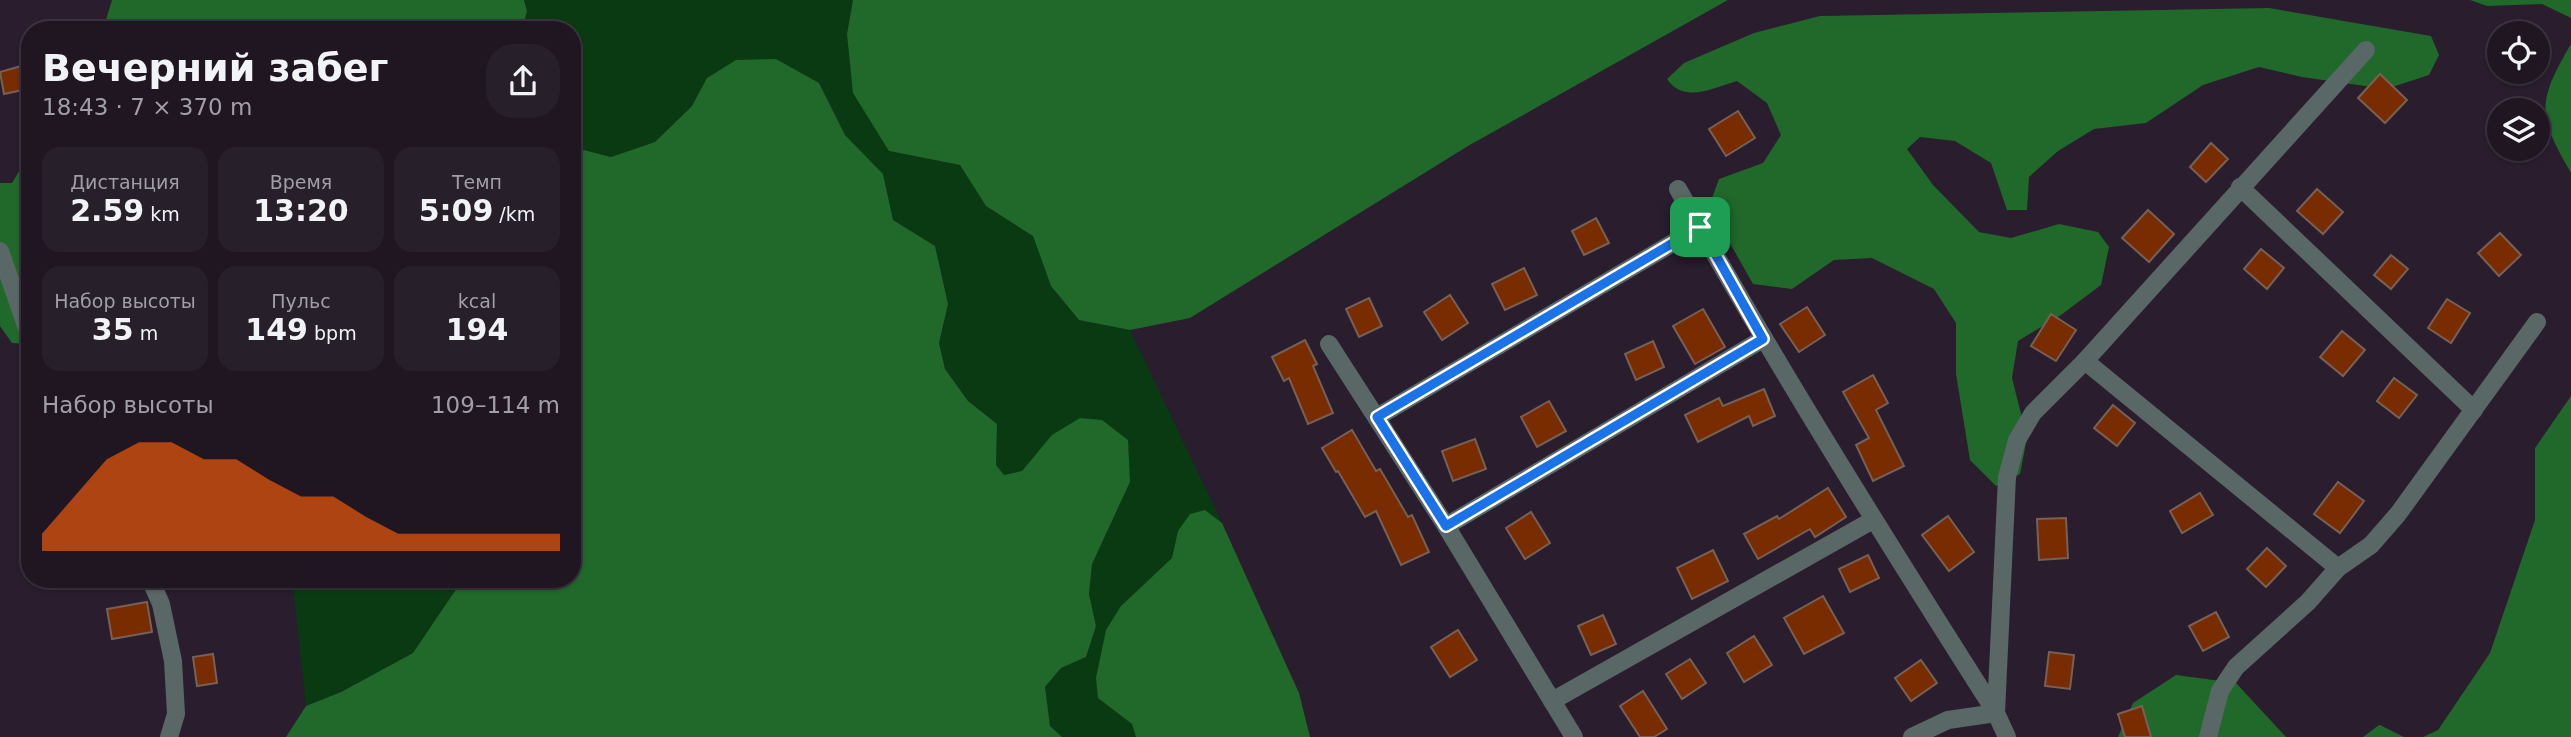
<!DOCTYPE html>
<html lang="ru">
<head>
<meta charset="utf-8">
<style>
	:root { --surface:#1f1622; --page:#271f2a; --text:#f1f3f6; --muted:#a19fa5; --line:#3c3540; --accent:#ea580c }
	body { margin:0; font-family:"DejaVu Sans",sans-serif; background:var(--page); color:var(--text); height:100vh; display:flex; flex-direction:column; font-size:26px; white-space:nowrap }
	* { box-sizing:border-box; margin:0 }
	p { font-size:23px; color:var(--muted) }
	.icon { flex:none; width:38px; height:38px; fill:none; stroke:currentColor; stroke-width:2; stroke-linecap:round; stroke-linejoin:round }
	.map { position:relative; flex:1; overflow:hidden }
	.sheet { position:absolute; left:21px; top:21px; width:560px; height:567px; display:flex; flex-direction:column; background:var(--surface); border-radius:28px; box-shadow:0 2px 5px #0004,0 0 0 2px var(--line) }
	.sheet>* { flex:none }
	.buttons { position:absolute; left:2487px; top:21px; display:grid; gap:14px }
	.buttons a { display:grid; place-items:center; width:63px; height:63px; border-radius:50%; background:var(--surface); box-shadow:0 2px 5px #0004,0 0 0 2px var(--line); font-size:35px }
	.pin { position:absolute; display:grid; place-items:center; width:60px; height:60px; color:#fff; margin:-30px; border-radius:14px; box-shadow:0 4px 10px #0006 }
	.round { display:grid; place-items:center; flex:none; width:74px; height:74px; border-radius:28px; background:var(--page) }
	.summary { display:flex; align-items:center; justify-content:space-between; height:119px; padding:0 21px }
	h1 { font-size:38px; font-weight:700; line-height:52px }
	.stats { display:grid; grid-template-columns:repeat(3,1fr); gap:10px; height:119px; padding:7px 21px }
	.stats div { display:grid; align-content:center; border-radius:18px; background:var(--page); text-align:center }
	.stats b { font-size:30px; font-weight:700 }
	.stats small { font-size:19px; font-weight:400 }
	.stats p { font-size:19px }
	.chart { height:196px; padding:14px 21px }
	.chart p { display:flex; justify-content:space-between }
	.chart svg { width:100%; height:126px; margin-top:7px; fill:var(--accent); opacity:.7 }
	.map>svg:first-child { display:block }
	.green { fill:#0a3a12 }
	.forest { fill:#21682b }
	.building { fill:#782c00; stroke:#776056; stroke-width:2 }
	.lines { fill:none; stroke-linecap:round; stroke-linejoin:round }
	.minor { stroke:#5a6767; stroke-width:18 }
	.route-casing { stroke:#fff; stroke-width:14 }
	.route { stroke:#1a73e8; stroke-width:9 }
</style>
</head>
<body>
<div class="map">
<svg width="2571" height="737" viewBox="0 0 2571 737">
	<rect width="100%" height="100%" fill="#291d2e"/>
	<g class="green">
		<path d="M524 0H853L847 34 889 151 960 165 986 206 1033 236 1051 286 1079 320 1130 330 1222 523 1205 510 1178 531 1172 558 1121 606 1098 698 1132 724 1136 737H1062L1050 726 1045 687 1061 668 1086 657 1096 626 1089 594 1092 564 1130 482 1052 436 1022 471 1004 476 996 465 997 424 968 401 945 369 939 343 948 304 935 246 893 220 883 174 845 135 819 83 707 78 692 106 655 142 611 157 573 148 572 30H522L527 11Z"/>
		<path d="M292 579H463L413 653 341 692 306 706Z"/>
	</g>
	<g class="forest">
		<path d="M112 0H524L527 11 522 30H103Z"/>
		<path d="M853 0H1728L1468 146 1190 318 1130 330 1079 320 1051 286 1033 236 986 206 960 165 889 151 853 93 847 34Z"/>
		<path d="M2470 0H2571V18L2542 4 2487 6Z"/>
		<path d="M2269 8 2431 36 2439 55 2429 75 2386 89 2302 77 2259 67 2203 85 2146 123 2094 129 2058 151 2029 177 2027 210H2007L1991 163 1955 141 1920 137 1907 149 1933 185 1979 232 2011 238 2059 224 2098 232 2109 247 2101 285 2061 315 2018 341 2012 378 2027 438 2020 474 1996 486 1970 460 1956 374V323L1934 289 1872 258 1834 260 1792 289 1753 284 1709 206 1719 179 1763 163 1781 135 1767 103 1737 81C1713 88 1684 104 1667 79L1684 63 1754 33 1820 16Z"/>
		<path d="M2571 44V173C2537 114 2537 102 2571 44Z"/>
		<path d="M776 59 819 83 845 135 883 174 893 220 935 246 948 304 939 343 945 369 968 401 997 424 996 465 1004 475 1022 471 1052 435 1080 418 1102 420 1128 440 1130 482 1092 564 1089 594 1096 626 1086 657 1061 668 1045 687 1050 726 1062 737H286L306 706 341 692 413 653 463 579H572V147L611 157 655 142 692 106 707 78 736 60Z"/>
		<path d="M30 153V344L12 343 0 326V183H12Z"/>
		<path d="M2571 396V737H2423L2438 730 2490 653 2535 520V448Z"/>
		<path d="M1205 510 1222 523 1299 693 1310 737H1136L1132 724 1098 698 1096 678 1106 630 1121 606 1172 558 1178 531 1190 514Z"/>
		<path d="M2176 675 2236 683 2286 737H2118L2133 703Z"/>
		<path d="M2379 725H2380L2404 737H2363Z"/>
	</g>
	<g class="building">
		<path d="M21 66 27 89 4 94 0 72Z"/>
		<path d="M2380 74 2407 100 2385 123 2358 98Z"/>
		<path d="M1738 111 1755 138 1726 156 1709 129Z"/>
		<path d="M2211 143 2228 159 2206 182 2190 167Z"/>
		<path d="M2317 189 2343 212 2323 234 2297 211Z"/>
		<path d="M2148 210 2174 234 2149 262 2122 238Z"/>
		<path d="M1596 218 1609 243 1584 255 1572 231Z"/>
		<path d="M2500 233 2521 255 2499 276 2478 253Z"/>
		<path d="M2261 249 2284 268 2267 289 2244 269Z"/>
		<path d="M2391 255 2408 269 2391 289 2374 275Z"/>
		<path d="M1524 268 1537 295 1505 310 1492 284Z"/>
		<path d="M1450 295 1468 323 1442 340 1424 312Z"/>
		<path d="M1369 298 1382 326 1359 337 1346 309Z"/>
		<path d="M2447 299 2470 313 2451 343 2428 328Z"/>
		<path d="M1807 307 1825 335 1799 352 1780 324Z"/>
		<path d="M1703 309 1725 347 1695 364 1673 326Z"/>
		<path d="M2051 314 2076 330 2056 361 2031 346Z"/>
		<path d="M2342 331 2365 350 2343 376 2320 357Z"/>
		<path d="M1305 340 1317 364 1313 366 1333 413 1308 424 1289 378 1284 381 1272 357Z"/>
		<path d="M1653 341 1664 367 1636 380 1625 354Z"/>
		<path d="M1873 375 1888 403 1876 410 1904 466 1873 481 1856 445 1869 438 1843 392Z"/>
		<path d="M2394 378 2417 395 2399 418 2377 401Z"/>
		<path d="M1764 389 1775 416 1753 426 1749 416 1698 442 1685 415 1719 398 1723 406Z"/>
		<path d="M1549 401 1566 431 1537 447 1521 417Z"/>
		<path d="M2113 405 2135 423 2117 446 2094 428Z"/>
		<path d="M1352 430 1376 471 1380 469 1408 517 1412 515 1429 552 1401 565 1376 511 1365 517 1338 471 1336 472 1322 448Z"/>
		<path d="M1475 439 1486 469 1453 481 1442 451Z"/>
		<path d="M2338 482 2364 501 2340 533 2314 514Z"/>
		<path d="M1828 488 1846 517 1815 537 1810 529 1758 559 1744 534 1777 516 1779 519Z"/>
		<path d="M2200 493 2213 515 2182 533 2170 511Z"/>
		<path d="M1531 512 1550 543 1525 559 1506 528Z"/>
		<path d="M1948 516 1974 552 1949 571 1922 535Z"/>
		<path d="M2066 518 2068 558 2039 560 2037 519Z"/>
		<path d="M2267 548 2286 566 2266 587 2247 569Z"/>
		<path d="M1713 550 1728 581 1692 599 1677 568Z"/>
		<path d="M1868 555 1879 578 1850 592 1839 569Z"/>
		<path d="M1823 596 1844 633 1804 654 1784 618Z"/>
		<path d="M147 602 152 632 112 639 107 609Z"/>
		<path d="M2216 612 2229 637 2203 651 2189 626Z"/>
		<path d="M1603 615 1616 644 1591 655 1578 626Z"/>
		<path d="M1458 630 1477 660 1450 677 1431 647Z"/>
		<path d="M1754 636 1772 665 1744 682 1727 653Z"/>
		<path d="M2049 652 2074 655 2070 689 2045 686Z"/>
		<path d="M213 654 217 683 197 686 193 657Z"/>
		<path d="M1690 659 1706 683 1682 699 1666 674Z"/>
		<path d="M1921 660 1937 683 1911 701 1895 678Z"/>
		<path d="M1643 691 1667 729 1654 737H1640L1620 706Z"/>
		<path d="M2142 706 2151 737H2125L2118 714Z"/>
	</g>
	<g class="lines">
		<g class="minor">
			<path d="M2240 187 2474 410"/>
			<path d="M1678 189C1778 368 1886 540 1996 713L1948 720 1912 737"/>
			<path d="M0 251 30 337"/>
			<path d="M1329 344 1446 526 1574 737"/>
			<path d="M2085 361 2338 568"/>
			<path d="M1377 417 1700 227"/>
			<path d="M1446 526 1763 339"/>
			<path d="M150 579 161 604 173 661 176 714 169 737"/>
			<path d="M1552 701 1873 520"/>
			<path d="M2007 737 1996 713 2007 477 2017 440 2033 413 2085 361 2366 50"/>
			<path d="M2208 737 2220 691 2236 667 2308 602 2338 568 2371 545 2398 514 2537 322"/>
		</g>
	</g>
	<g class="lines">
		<g class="route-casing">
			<path id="route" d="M1700 227 1763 339 1446 526 1377 417Z"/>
		</g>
		<use href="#route" class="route"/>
	</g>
</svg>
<div class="buttons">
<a><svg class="icon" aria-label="locate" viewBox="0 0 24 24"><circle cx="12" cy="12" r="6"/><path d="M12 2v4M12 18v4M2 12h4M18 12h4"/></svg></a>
<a><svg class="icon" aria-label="layers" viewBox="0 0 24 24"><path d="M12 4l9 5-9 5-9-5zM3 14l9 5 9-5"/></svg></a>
</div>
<div class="pin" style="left:1700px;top:227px;background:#1e9e55"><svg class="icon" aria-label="arrive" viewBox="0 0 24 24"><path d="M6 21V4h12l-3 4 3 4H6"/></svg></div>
<section class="sheet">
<div class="summary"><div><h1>Вечерний забег</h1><p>18:43 · 7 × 370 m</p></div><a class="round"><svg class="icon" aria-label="share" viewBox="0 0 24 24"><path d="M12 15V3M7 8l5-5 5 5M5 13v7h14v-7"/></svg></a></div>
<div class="stats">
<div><p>Дистанция</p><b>2.59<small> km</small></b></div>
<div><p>Время</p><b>13:20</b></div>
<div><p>Темп</p><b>5:09<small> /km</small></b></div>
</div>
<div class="stats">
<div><p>Набор высоты</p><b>35<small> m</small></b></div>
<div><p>Пульс</p><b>149<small> bpm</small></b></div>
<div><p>kcal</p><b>194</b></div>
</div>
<div class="chart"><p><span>Набор высоты</span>109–114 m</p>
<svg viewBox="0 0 160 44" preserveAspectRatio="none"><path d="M0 44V38L10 25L20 12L30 6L40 6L50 12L60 12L70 19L80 25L90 25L100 32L110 38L120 38L130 38L140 38L150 38L160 38V44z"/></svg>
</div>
</section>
</div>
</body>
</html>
